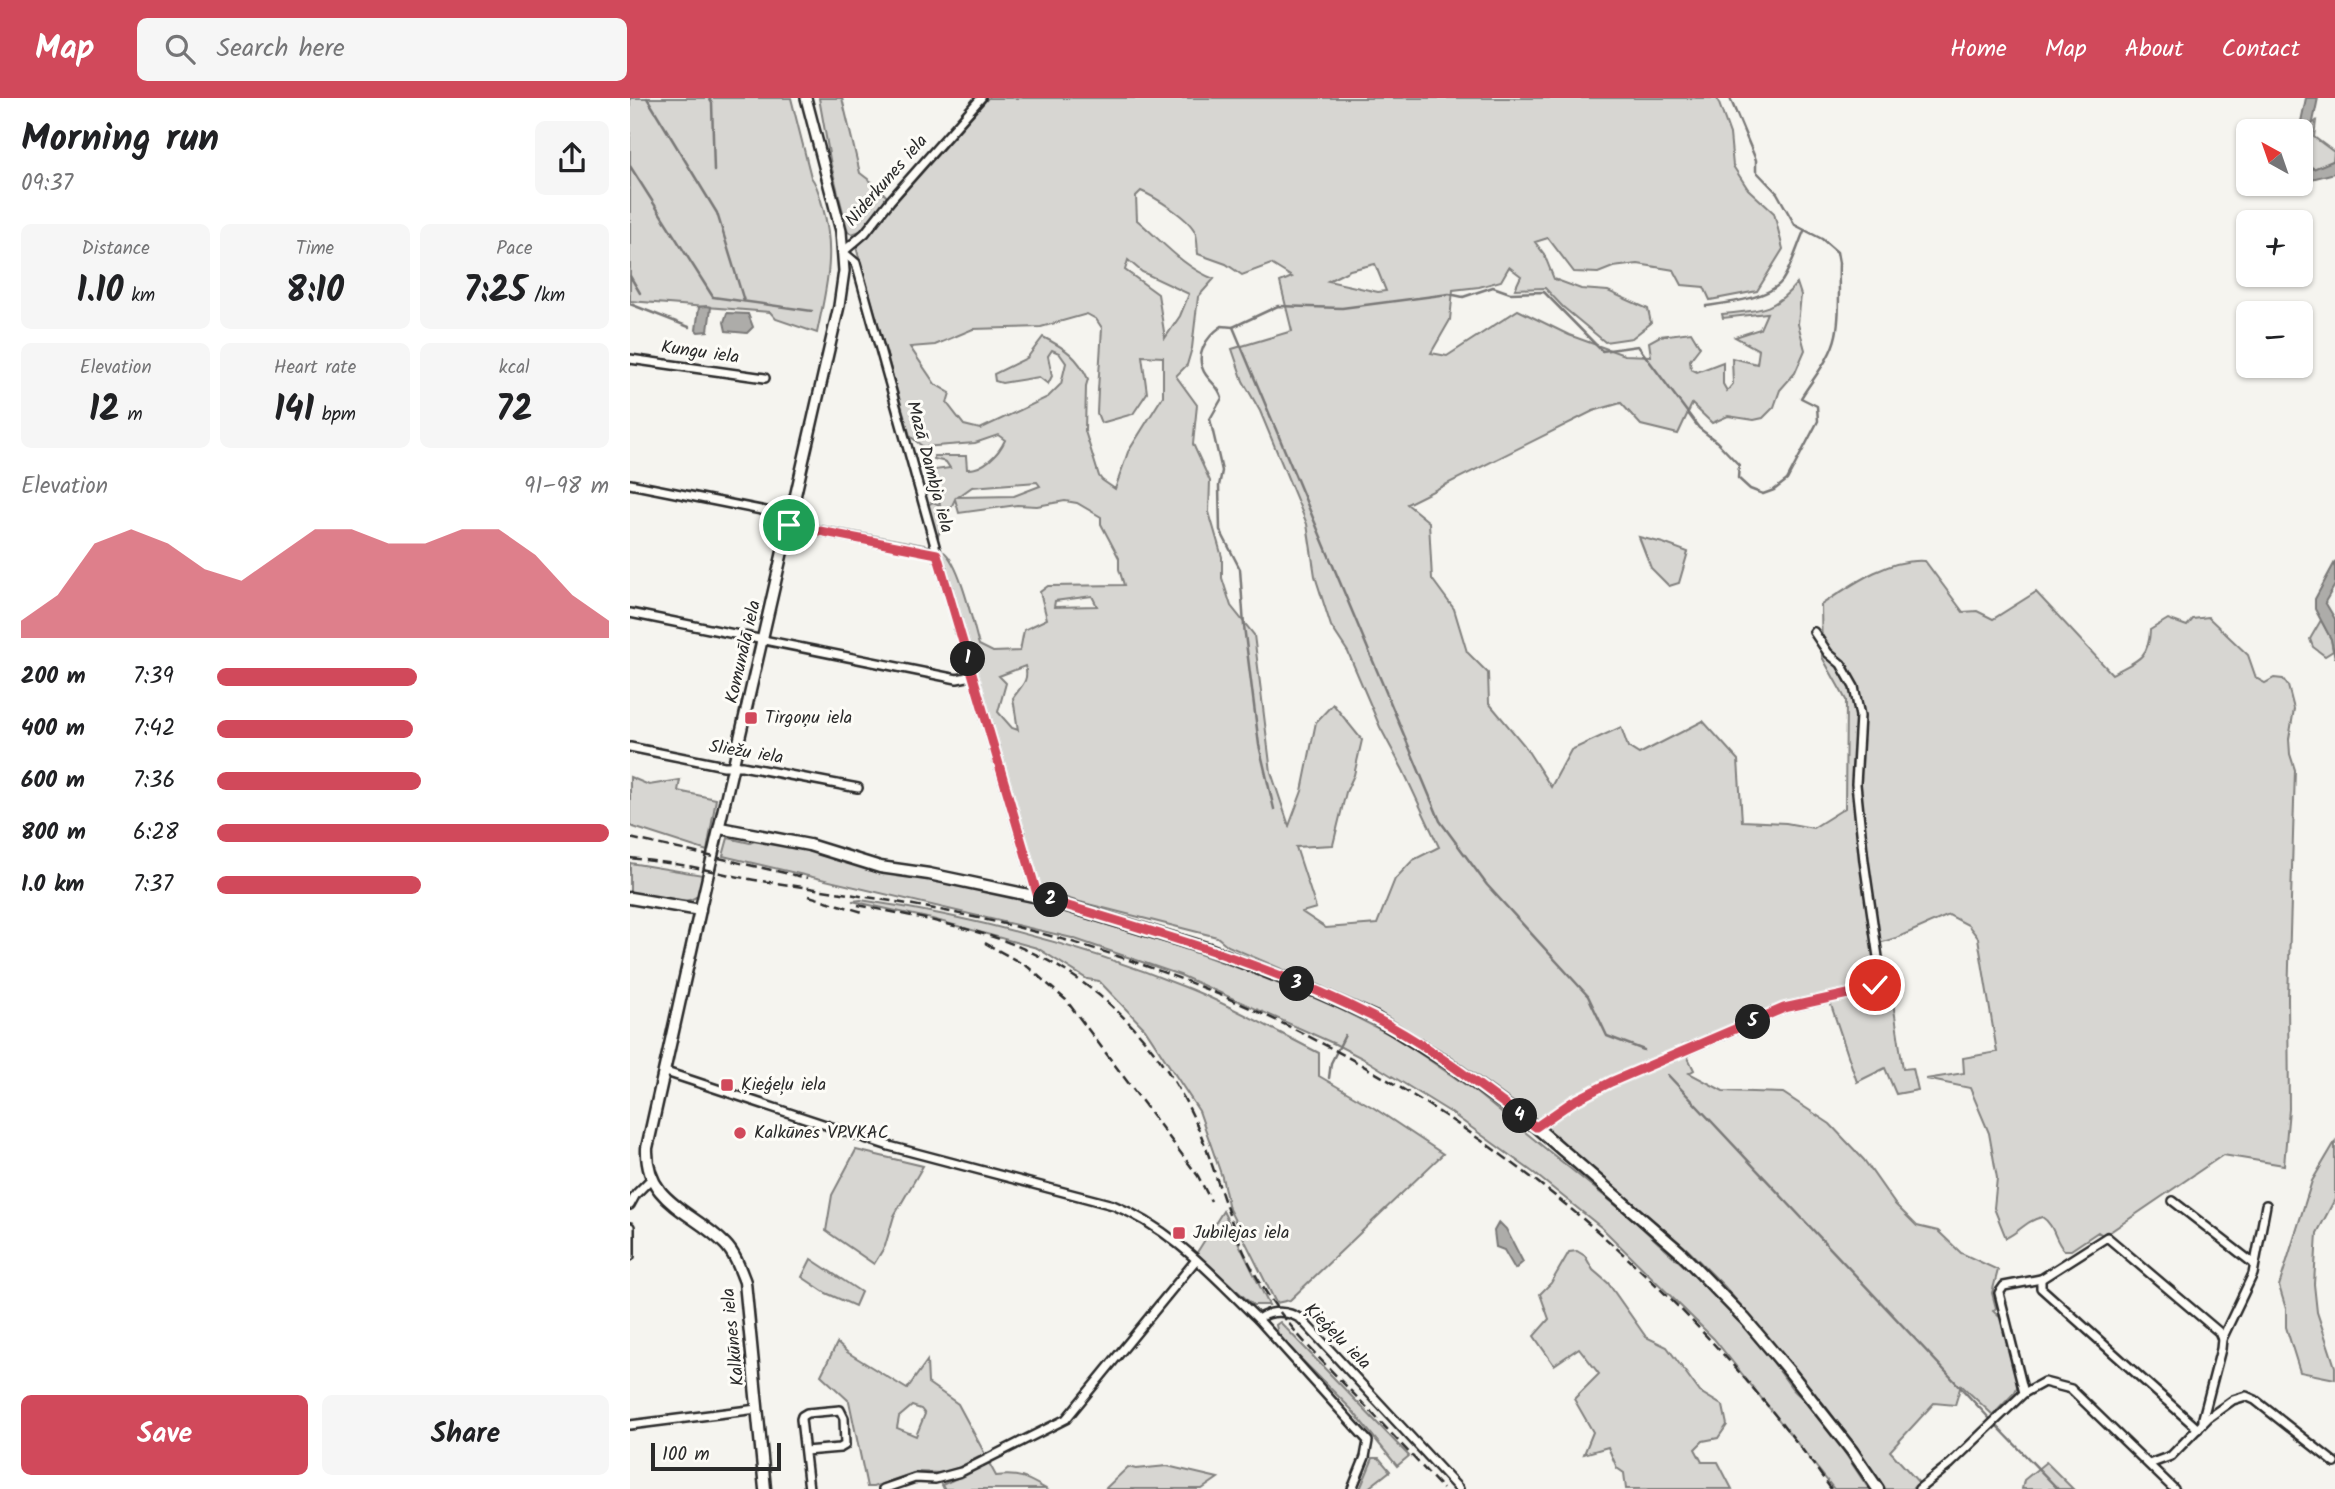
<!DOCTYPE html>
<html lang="en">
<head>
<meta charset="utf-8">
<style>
	:root { --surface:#fff; --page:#f6f6f6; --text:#202124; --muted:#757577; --accent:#d1495b }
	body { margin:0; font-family:Kalam,sans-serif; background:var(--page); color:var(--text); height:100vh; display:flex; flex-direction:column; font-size:26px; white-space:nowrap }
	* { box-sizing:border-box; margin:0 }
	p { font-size:23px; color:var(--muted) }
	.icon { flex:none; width:38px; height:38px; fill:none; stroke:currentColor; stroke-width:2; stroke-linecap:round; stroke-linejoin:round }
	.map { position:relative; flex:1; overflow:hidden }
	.panel { display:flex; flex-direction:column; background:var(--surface); width:630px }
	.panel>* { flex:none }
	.needle { width:46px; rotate:320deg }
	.buttons { position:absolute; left:1606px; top:21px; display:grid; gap:14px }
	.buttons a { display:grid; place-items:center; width:77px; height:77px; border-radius:10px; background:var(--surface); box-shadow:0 2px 5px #0004; font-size:35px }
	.scale { position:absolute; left:21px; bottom:18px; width:130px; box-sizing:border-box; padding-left:7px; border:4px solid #2b2b2b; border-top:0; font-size:19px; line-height:24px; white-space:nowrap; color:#2b2b2b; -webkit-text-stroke:5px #fdfcf7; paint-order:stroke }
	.pin { position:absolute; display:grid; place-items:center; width:60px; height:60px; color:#fff; margin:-30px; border:4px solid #fff; border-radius:50%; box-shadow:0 2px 7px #0007 }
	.km { position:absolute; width:35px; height:35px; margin:-18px; border-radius:50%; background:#222; color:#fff; font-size:19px; line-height:35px; text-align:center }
	.round { display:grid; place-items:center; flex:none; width:74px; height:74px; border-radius:10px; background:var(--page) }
	.head { display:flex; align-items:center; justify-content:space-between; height:119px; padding:0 21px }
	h1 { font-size:38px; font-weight:700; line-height:52px }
	.metrics { display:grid; grid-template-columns:repeat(3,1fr); gap:10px; height:119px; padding:7px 21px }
	.metrics div { display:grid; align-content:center; border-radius:10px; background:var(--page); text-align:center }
	.metrics b { font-size:35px; font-weight:700 }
	.metrics small { font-size:19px; font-weight:400 }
	.metrics p { font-size:19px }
	.chart { height:196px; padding:14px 21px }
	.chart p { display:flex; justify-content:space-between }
	.chart svg { width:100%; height:126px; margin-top:7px; fill:var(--accent); opacity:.7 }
	.action { display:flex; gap:14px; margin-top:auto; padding:14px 21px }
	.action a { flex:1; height:80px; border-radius:10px; background:var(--accent); color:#fff; font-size:28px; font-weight:700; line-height:80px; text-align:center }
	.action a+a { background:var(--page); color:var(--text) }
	ul { padding:0 21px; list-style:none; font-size:23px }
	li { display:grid; grid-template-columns:112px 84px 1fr; align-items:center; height:52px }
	li i { height:18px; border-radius:9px; background:var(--accent) }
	header { display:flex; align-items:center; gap:42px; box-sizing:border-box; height:98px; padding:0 35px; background:var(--accent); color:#fff }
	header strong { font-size:33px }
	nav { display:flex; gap:38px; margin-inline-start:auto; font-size:24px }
	.search { width:490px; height:63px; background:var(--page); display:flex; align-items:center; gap:18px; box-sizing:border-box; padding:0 24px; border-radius:10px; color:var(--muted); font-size:26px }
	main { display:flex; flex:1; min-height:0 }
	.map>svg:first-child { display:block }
	.green { fill:#d7d6d2; stroke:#81807e; stroke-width:2; fill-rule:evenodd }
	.water { fill:#adaca9; stroke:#797877; stroke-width:2 }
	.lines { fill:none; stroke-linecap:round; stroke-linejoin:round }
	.stream { stroke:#797877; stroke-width:2.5 }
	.minor-casing { stroke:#2b2b2b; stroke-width:12 }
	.tertiary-casing { stroke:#2b2b2b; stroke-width:14 }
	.secondary-casing { stroke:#2b2b2b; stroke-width:15 }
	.minor { stroke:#fdfcf7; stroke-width:7 }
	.tertiary { stroke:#fdfcf7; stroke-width:9 }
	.secondary { stroke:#fdfcf7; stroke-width:10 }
	.rail { stroke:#2b2b2b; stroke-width:2.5; stroke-dasharray:10 5; stroke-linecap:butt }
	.route-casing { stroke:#fff; stroke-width:14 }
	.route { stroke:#d1495b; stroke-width:9 }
	.poi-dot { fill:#d1495b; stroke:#fdfcf7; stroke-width:2.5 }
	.labels { text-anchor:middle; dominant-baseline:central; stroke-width:6; stroke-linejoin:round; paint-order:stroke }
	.street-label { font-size:18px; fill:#2b2b2b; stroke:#fdfcf7 }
	.poi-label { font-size:18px; fill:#2b2b2b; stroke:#fdfcf7; text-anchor:start }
</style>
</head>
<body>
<header>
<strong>Map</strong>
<div class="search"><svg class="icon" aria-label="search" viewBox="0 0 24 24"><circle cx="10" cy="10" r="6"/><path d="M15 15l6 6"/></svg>Search here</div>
<nav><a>Home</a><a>Map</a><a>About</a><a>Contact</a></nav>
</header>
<main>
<section class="panel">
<div class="head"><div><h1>Morning run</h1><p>09:37</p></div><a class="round"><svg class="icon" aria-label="share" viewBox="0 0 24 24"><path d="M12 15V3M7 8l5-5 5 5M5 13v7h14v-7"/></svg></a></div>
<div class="metrics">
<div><p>Distance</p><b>1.10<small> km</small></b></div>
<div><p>Time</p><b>8:10</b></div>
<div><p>Pace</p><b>7:25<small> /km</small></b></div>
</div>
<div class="metrics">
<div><p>Elevation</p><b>12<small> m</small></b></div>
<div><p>Heart rate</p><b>141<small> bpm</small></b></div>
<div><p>kcal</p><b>72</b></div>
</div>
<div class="chart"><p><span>Elevation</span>91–98 m</p>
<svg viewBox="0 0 160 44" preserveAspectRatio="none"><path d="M0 44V38L10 29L20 11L30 6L40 11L50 20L60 24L70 15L80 6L90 6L100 11L110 11L120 6L130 6L140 15L150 29L160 38V44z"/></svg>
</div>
<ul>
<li><b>200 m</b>7:39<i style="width:51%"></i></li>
<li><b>400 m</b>7:42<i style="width:50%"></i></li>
<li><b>600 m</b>7:36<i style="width:52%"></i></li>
<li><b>800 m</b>6:28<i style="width:100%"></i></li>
<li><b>1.0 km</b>7:37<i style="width:52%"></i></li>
</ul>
<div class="action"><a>Save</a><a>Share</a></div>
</section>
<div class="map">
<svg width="1705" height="1391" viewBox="0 0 1705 1391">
	<rect width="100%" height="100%" fill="#f5f4ef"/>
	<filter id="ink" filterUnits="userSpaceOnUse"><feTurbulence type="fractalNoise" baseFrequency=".0143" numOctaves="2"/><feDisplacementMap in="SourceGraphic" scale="14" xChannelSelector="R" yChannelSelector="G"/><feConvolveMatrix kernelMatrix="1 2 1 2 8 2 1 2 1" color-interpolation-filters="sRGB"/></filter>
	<g filter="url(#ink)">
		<g class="green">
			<path d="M0 0H161L181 79C188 88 190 99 193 110 206 155 196 191 187 235L146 221 140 214 0 203Z"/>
			<path d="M189 0H212L230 75 247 88 258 100 233 132 222 136 218 134 201 67Z"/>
			<path d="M358 0H1087L1100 36 1103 68 1118 91 1144 115 1153 151 1127 193 1080 202 1074 189 1052 187 1044 172 1008 166 983 169 968 175 944 174 918 140 905 144 914 156 924 181 951 191 978 193 1018 211 1021 225 1002 240 975 244 933 209 915 190 885 191 891 178 879 169 871 183 849 189 823 192 820 222 801 255 817 258 888 212 939 237 994 257 1021 258 1019 244 1030 238 1061 234 1070 249 1060 262 1061 271 1067 274 1093 264V286L1097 293 1103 286 1102 260 1127 266 1129 252 1105 239 1130 231 1137 215 1093 220 1092 216C1128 212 1142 215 1167 185L1171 197 1168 226 1175 252 1165 275 1150 292 1144 309 1133 320 1124 322 1098 318 1082 325 1062 306 1048 336 1011 327 991 305 963 313 777 406 799 424 802 481 824 511 837 554 858 575 859 605 894 647 921 689 941 652 991 629 998 649 1009 656 1073 623 1108 662 1112 723 1156 725 1183 730 1215 710 1216 602 1192 559 1191 507C1221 487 1258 460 1295 463L1333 514 1347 513 1363 521 1406 494 1482 576C1505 563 1519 562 1520 532L1538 521 1557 528 1563 521 1578 519 1618 557 1626 580 1635 585 1644 580 1653 581 1658 588 1664 611 1659 641 1660 656 1665 672 1658 900 1659 1011 1654 1067 1593 1057 1474 1138 1468 1134 1441 1152H1434C1424 1142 1425 1127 1412 1119 1395 1123 1391 1133 1376 1140L1364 1110 1367 1080 1359 1035 1340 990 1296 981 1334 975 1333 960 1367 954 1348 840 1338 827 1319 817 1266 840 1246 846 1247 869 1244 879 1237 886 1210 893 1052 947 1064 972 1059 975 1093 993 1153 995 1200 1026 1234 1062 1265 1106 1287 1128 1308 1133 1331 1155 1368 1172 1362 1195 1366 1210 1363 1213 1375 1224 1388 1287 1385 1294 1363 1317 1331 1287 1325 1307 1304 1305 1260 1353 1290 1386 1281 1391H1255L1197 1310 1095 1189 1057 1151 952 1061 867 994 691 888 598 848 587 839 446 803 419 795 411 790 394 742 345 579H348L346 565 342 561 310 455 314 454C330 466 343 526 349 547L363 554 390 553 394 532 417 521 410 494 418 488 494 487 489 471V460L471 426V419L447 405 435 403 407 408 387 407 329 415 325 401 306 442 297 407 303 404 310 407 304 372 320 370 316 364 304 361V358H336L337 371C353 372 369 356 375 342L368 337 345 345 293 349 280 338 226 149ZM511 93C525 99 559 120 565 134 568 140 567 149 568 156L596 166 612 177 641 166 662 179 650 184 662 233 602 251 613 283 630 313 677 426 685 478 701 528 718 554 750 629 773 672 809 749 783 762 765 781 747 826 696 830 672 814 686 810 666 749 703 747 716 694 724 677 732 642 703 606 686 624 672 693 659 728 641 674 624 537 601 508 592 480V459L579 414 580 383 563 346 567 307 546 278 557 267 562 250 568 199 584 181C553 169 532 143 507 122L506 98ZM498 162 512 174 559 196 550 218 535 240 528 196 495 172ZM745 166 756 193 748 194 698 183 720 172ZM457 216 466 221 472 230 468 292 467 315 471 325 503 316 517 295 512 258 533 259V298L498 354 485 391 472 382 469 378 455 333 456 288 458 281C448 259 435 250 413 239L397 260 364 276 365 283 372 285 409 279 418 286 422 278 418 258 422 252 429 255 436 265 431 286 418 299 350 331 334 327 317 305 320 295 305 286 280 249 305 247 343 231 411 229ZM407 384 410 388 384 398 328 399 342 389ZM462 498 467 508 424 509 425 503ZM395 568C400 583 390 589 383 600L388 632 382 630 368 614 376 585 369 578Z"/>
			<path d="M1686 23 1684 39 1704 54 1703 63 1687 71C1663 66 1671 33 1686 23Z"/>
			<path d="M1009 439 1033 445 1058 454 1049 485 1039 488 1021 470Z"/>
			<path d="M1691 522 1701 541 1703 553 1695 558 1683 549 1680 541Z"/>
			<path d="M0 679 19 687 50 682 48 693 86 701 77 753 0 728Z"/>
			<path d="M98 740 120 745 127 742 190 755 242 772 305 783 403 804 547 848 678 895 767 940 843 992 1004 1122C1037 1155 1074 1183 1106 1217 1127 1239 1143 1265 1161 1289 1165 1295 1172 1299 1176 1304 1201 1331 1219 1362 1239 1391H1204L1084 1241 972 1130 904 1075 820 1014 736 962 705 946 550 877 442 840 93 758Z"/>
			<path d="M0 765 73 777C72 783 71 793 67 798 56 810 14 797 0 794Z"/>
			<path d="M231 802C344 819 454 848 560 891 604 909 647 934 689 955V978L744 1010 813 1056 660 1202 646 1205 599 1111 592 1079 569 1013 515 931 469 883 457 881 407 850 306 822 222 803Z"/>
			<path d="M1260 884 1273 971 1283 970 1288 992 1266 996 1255 970 1227 984 1200 904 1239 893Z"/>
			<path d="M1705 1044V1101L1687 1135 1684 1186 1687 1214 1705 1269V1281L1670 1274 1656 1229V1211L1649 1188 1682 1083Z"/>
			<path d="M226 1052 293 1068 264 1118 255 1148 244 1166 196 1133 202 1097Z"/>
			<path d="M593 1113 639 1207H623L566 1156Z"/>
			<path d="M947 1153 955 1158 963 1172 978 1185 1016 1239 1037 1249 1070 1294 1093 1308 1097 1327 1088 1340 1073 1343 1065 1351 1072 1364H1088L1102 1391H996L994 1375 987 1370 978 1349 954 1356 963 1334 944 1301 969 1276 949 1250 924 1267 904 1238 919 1221 910 1196 921 1185 939 1154Z"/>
			<path d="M181 1161 231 1194 225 1208 196 1195 172 1179Z"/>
			<path d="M650 1224 779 1358 767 1368 721 1311 657 1247 648 1236 646 1227Z"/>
			<path d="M207 1245 217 1254 277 1291 297 1263 298 1285 328 1306 355 1356 328 1370 312 1375 286 1374 243 1389H237L219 1303 191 1277ZM282 1308 291 1311 295 1316 286 1338 267 1330 269 1319Z"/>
			<path d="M743 1360H749L760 1373 737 1391H730Z"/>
			<path d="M1416 1364 1443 1391H1392L1394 1382Z"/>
			<path d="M359 1365 366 1378C389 1375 397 1380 416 1391H314L312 1387Z"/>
			<path d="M537 1368 588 1380 572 1391H475L498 1369 506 1371Z"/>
		</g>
		<g class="water">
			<path d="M1676 0H1688L1683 24 1671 51V33H1669Z"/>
			<path d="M1671 60 1683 71 1705 62V75L1678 82 1671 75Z"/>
			<path d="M77 208 81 209 78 233 68 234 66 232 69 209Z"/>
			<path d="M97 215 118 216 123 229 117 235 96 233 94 224Z"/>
			<path d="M1705 464V487L1695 504 1705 521V560L1701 541 1685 511V501Z"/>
			<path d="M869 1124 876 1131 893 1164 885 1171 874 1152 866 1149 864 1133Z"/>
		</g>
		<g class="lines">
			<g class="stream">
				<path d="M17 0 87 115 114 203"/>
				<path d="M79 0 82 5 84 73"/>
				<path d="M0 68 83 199 182 213"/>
				<path d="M0 178 10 195"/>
				<path d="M0 206 59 229"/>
				<path d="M1076 208C1097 205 1138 201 1152 183 1162 168 1167 149 1174 133"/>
				<path d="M603 229 592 228C576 239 563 258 576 277 583 287 588 287 592 300L580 321 592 373 589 388 590 432 610 471 614 528 629 647 644 711"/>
				<path d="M1014 952 977 938 958 898 857 787 810 723 603 229 648 208 712 210 819 196 833 199 863 189 880 195 914 194 972 253 1008 248 1069 330 1087 344 1109 367 1108 380 1120 391 1133 396 1144 392 1157 382 1188 323 1187 308 1171 300C1183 280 1201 261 1206 237 1211 215 1208 188 1209 165L1207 154 1192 141 1165 127 1147 95 1126 73V62L1100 0"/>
				<path d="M1038 977 1360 1321"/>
				<path d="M699 980 701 965 715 937"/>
				<path d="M1367 1328 1428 1391"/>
			</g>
			<g class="minor-casing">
				<g id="minor">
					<path d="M351 0 260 103 235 135 213 154 226 165 307 455 408 799"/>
					<path d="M0 261 135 280"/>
					<path d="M0 386 161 418"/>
					<path d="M159 427 307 455"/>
					<path d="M0 515 327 581 342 578"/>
					<path d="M0 649 94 668H112L228 690"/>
					<path d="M33 973 259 1048 483 1107C542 1130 584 1179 628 1221 642 1211 658 1213 671 1221L829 1391"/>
					<path d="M906 1029 942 1004 981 984 1154 910 1218 896 1245 887 1250 873 1234 763 1226 686 1230 618 1224 589 1211 566 1198 555 1184 534"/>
					<path d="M1543 1103 1624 1166"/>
					<path d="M0 1107 6 1096 21 1081"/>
					<path d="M0 1129V1158"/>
					<path d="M628 1221 738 1343 735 1359 722 1391"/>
					<path d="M1592 1241 1623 1176 1636 1107"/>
					<path d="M1394 1295 1369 1195 1374 1188 1411 1181"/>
					<path d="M0 1327 127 1311"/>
					<path d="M1568 1331 1411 1190V1181L1477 1139 1589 1234 1592 1241 1591 1251 1573 1320V1324"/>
					<path d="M175 1353 210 1350 215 1347 214 1320 210 1312 177 1315 172 1318 171 1321 179 1391"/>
					<path d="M1519 1366 1541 1358 1578 1320 1603 1302 1616 1298 1625 1302 1705 1365"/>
					<path d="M253 1391 285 1380 305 1381 331 1374 436 1321 566 1162"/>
					<path d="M1289 1391 1320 1366 1394 1295 1414 1284 1441 1291 1544 1391"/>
				</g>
			</g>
			<g class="tertiary-casing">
				<path id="tertiary" d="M70 812 209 208 214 173 211 133 176 0"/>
			</g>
			<g class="secondary-casing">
				<g id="secondary">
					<path d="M90 730 179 747 250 769 299 776 408 799 579 851 685 893 744 919 815 963 906 1029 1049 1153 1115 1221 1159 1273 1222 1353 1248 1391"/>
					<path d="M0 800 70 812 17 1050C15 1105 63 1113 95 1146 105 1156 110 1171 115 1184L135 1391"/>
				</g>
			</g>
			<use href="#minor" class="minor"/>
			<use href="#tertiary" class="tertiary"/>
			<use href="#secondary" class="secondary"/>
			<g class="rail">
				<path d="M0 740 177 780"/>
				<path d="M0 760C21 763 42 765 63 769 88 774 113 781 139 784 227 797 315 810 402 833 721 915 1012 1122 1201 1391"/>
				<path d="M179 798 236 815"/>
				<path d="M228 807C271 816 315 824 357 837 451 866 526 935 566 1025 589 1078 600 1136 631 1186 655 1226 687 1258 719 1291 751 1324 782 1358 813 1391"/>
				<path d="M355 845 398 869 436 902 568 1078 581 1103"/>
			</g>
		</g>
	</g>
	<g class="lines" filter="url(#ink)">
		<g class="route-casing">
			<path id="route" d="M159 427 307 456 408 799C521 833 637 865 743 919 801 948 853 991 906 1029L942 1004 981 984 1154 910 1218 896 1245 887"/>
		</g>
		<use href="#route" class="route"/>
	</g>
	<g class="poi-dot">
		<rect x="114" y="613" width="14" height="14" rx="3.5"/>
		<rect x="90" y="980" width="14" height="14" rx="3.5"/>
		<circle cx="110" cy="1035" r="7"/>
		<rect x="542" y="1128" width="14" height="14" rx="3.5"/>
	</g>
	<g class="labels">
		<g class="street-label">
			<text transform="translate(257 83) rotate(-49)">Niderkunes iela</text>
			<text transform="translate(70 255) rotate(8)">Kungu iela</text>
			<text transform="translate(299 369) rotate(75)">Mazā Dambja iela</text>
			<text transform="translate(114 554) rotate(-77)">Komunālā iela</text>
			<text transform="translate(116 655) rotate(9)">Sliežu iela</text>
			<text transform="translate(104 1239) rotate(-96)">Kalkūnes iela</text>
			<text transform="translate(707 1239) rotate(45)">Ķieģeļu iela</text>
		</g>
		<g class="poi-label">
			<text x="135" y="620">Tirgoņu iela</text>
			<text x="111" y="987">Ķieģeļu iela</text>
			<text x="124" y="1035">Kalkūnes VPVKAC</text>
			<text x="563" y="1135">Jubilejas iela</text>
		</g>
	</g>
</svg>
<div class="buttons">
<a><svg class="needle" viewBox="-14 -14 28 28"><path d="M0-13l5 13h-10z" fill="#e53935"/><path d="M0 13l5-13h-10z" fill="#757577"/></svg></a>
<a>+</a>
<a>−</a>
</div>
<div class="scale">100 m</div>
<div class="pin" style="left:159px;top:427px;background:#1e9e55"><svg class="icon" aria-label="arrive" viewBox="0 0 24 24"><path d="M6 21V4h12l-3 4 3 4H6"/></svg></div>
<div class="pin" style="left:1245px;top:887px;background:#d93025"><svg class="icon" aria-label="check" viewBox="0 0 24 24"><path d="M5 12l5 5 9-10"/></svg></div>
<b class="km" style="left:338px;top:561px">1</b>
<b class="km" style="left:421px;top:802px">2</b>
<b class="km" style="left:667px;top:886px">3</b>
<b class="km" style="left:890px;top:1018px">4</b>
<b class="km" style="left:1123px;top:924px">5</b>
</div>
</main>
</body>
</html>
